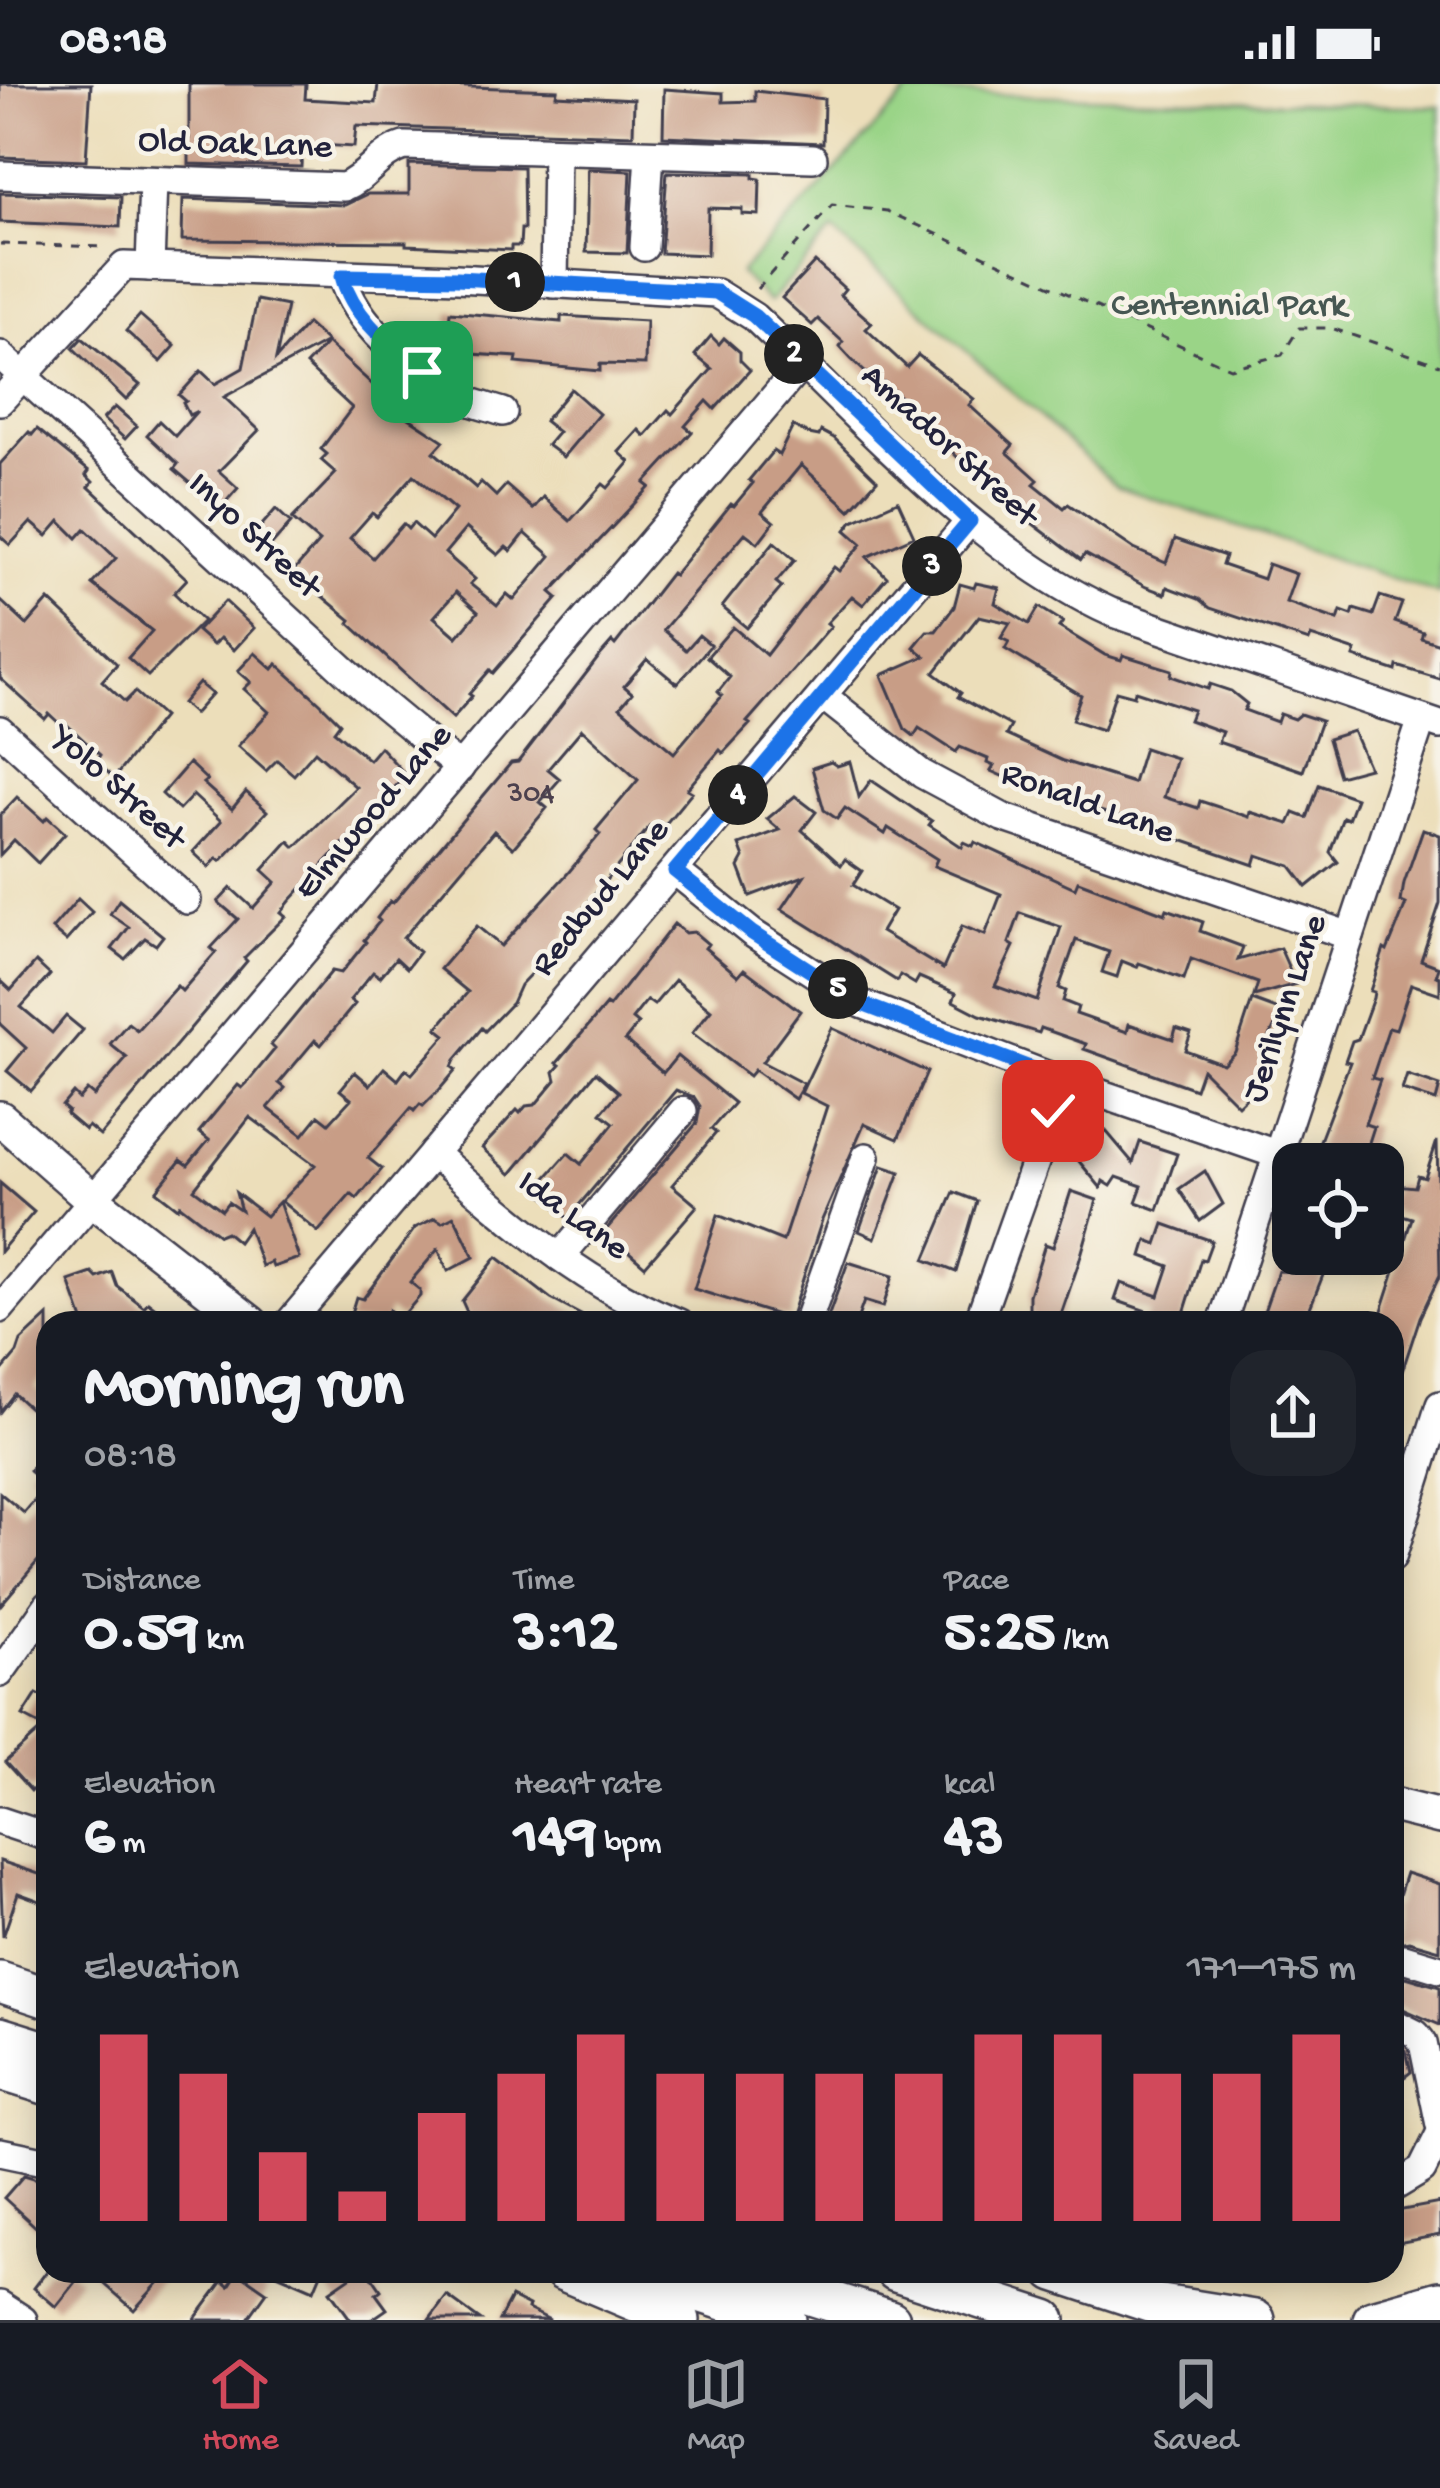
<!DOCTYPE html>
<html lang="en">
<head>
<meta charset="utf-8">
<style>
	:root { --surface:#171b24; --page:#20242c; --text:#f1f3f6; --muted:#9ea1a6; --line:#363941; --accent:#d1495b }
	body { margin:0; font-family:"Gochi Hand",sans-serif; background:var(--page); color:var(--text); height:100vh; display:flex; flex-direction:column; font-size:45px; white-space:nowrap }
	* { box-sizing:border-box; margin:0 }
	p { font-size:39px; color:var(--muted) }
	.icon { flex:none; width:66px; height:66px; fill:none; stroke:currentColor; stroke-width:2; stroke-linecap:round; stroke-linejoin:round }
	.map { position:relative; flex:1; overflow:hidden }
	.sheet { position:absolute; left:36px; top:1227px; width:1368px; height:972px; display:flex; flex-direction:column; background:var(--surface); border-radius:36px; box-shadow:0 6px 30px #0003 }
	.sheet>* { flex:none }
	.controls { position:absolute; left:1272px; top:1059px; display:grid; gap:24px }
	.controls a { display:grid; place-items:center; width:132px; height:132px; border-radius:24px; background:var(--surface); box-shadow:0 6px 30px #0003; font-size:60px }
	.pin { position:absolute; display:grid; place-items:center; width:102px; height:102px; color:#fff; margin:-51px; border-radius:24px; box-shadow:0 6px 18px #0006 }
	.km { position:absolute; width:60px; height:60px; margin:-30px; border-radius:50%; background:#222; color:#fff; font-size:33px; line-height:60px; text-align:center }
	.round { display:grid; place-items:center; flex:none; width:126px; height:126px; border-radius:36px; background:var(--page) }
	.headline { display:flex; align-items:center; justify-content:space-between; height:204px; padding:0 48px }
	h1 { font-size:66px; font-weight:700; line-height:90px }
	.stats { display:grid; grid-template-columns:repeat(3,1fr); gap:18px; height:204px; padding:12px 48px }
	.stats div { display:grid; align-content:center }
	.stats b { font-size:60px; font-weight:700 }
	.stats small { font-size:33px; font-weight:400 }
	.stats p { font-size:33px }
	.chart { height:336px; padding:24px 48px }
	.chart p { display:flex; justify-content:space-between }
	.chart svg { width:100%; height:216px; margin-top:12px; stroke:var(--accent); stroke-width:6 }
	.status { display:flex; justify-content:space-between; align-items:center; height:84px; padding:0 60px; background:var(--surface); direction:ltr }
	.status svg { height:33px; fill:currentColor }
	.dock { display:flex; justify-content:space-around; align-items:center; height:168px; border-top:3px solid var(--line); background:var(--surface); font-size:33px; color:var(--muted) }
	.dock a { display:grid; justify-items:center; gap:6px }
	.dock .selected { color:var(--accent) }
	.map>svg:first-child { display:block }
	.green { fill:#9ad487; stroke:#5e7b61; stroke-width:3 }
	.building { fill:#c89d86; fill-rule:evenodd }
	.lines { fill:none; stroke-linecap:round; stroke-linejoin:round }
	.minor-casing { stroke:#403e4e; stroke-width:32 }
	.major-casing { stroke:#403e4e; stroke-width:38 }
	.highway-casing { stroke:#403e4e; stroke-width:44 }
	.path { stroke:#403e4e; stroke-width:3; stroke-dasharray:9 9; stroke-linecap:butt }
	.minor { stroke:#fff; stroke-width:27 }
	.major { stroke:#fff; stroke-width:33 }
	.highway { stroke:#fff; stroke-width:39 }
	.route-casing { stroke:#fff; stroke-width:24 }
	.route { stroke:#1a73e8; stroke-width:15 }
	.labels { text-anchor:middle; dominant-baseline:central; stroke-width:9; stroke-linejoin:round; paint-order:stroke }
	.number-label { font-size:30px; fill:#4c414e }
	.street-label { font-size:36px; fill:#22223b; stroke:#f7f3e8 }
	.park-label { font-size:36px; fill:#465752; stroke:#f7f3e8 }
</style>
</head>
<body>
<div class="status"><b>08:18</b><svg viewBox="0 0 49 12"><path d="M0 12V9h3v3zM5 12V6h3v6zM10 12V3h3v9zM15 12V0h3v12zM26 1h20v11H26zM47 4h2v5h-2z"/></svg></div>
<div class="map">
<svg width="1440" height="2236" viewBox="0 0 1440 2236">
	<rect width="100%" height="100%" fill="#f7f3e8"/>
	<filter id="ink" filterUnits="userSpaceOnUse"><feTurbulence type="fractalNoise" baseFrequency=".00833" numOctaves="2"/><feDisplacementMap in="SourceGraphic" scale="24" xChannelSelector="R" yChannelSelector="G"/><feConvolveMatrix kernelMatrix="1 2 1 2 8 2 1 2 1" color-interpolation-filters="sRGB"/></filter>
	<filter id="wash" filterUnits="userSpaceOnUse"><feTurbulence type="fractalNoise" baseFrequency=".004" numOctaves="4" result="noise"/><feDisplacementMap in="SourceGraphic" scale="48" xChannelSelector="R" yChannelSelector="G"/><feGaussianBlur stdDeviation="2.7" result="paint"/><feColorMatrix in="noise" values="0 0 0 0 0 0 0 0 0 0 0 0 0 0 0 0 0 1.4 0 .05"/><feComposite in="paint" operator="in"/></filter>
	<g filter="url(#wash)">
		<rect width="100%" height="100%" fill="#ecdeba"/>
		<path class="green" d="M908 8 1440 23V510L1118 403 833 147 769 218 740 189Z"/>
		<g id="blocks">
			<g class="building">
				<path d="M0 0H91L86 76 0 73Z"/>
				<path d="M189 0H306L305 15 376 19 378 0 557 6 556 11 634 15 633 51 356 42 354 63 302 60 301 83 189 80Z"/>
				<path d="M664 5 723 9V18L755 17V7L824 15 823 59 663 52Z"/>
				<path d="M409 80 523 83 524 145H521L520 162H511V166L406 161V158L182 156 183 115 345 121 368 110H409Z"/>
				<path d="M588 85 631 87 627 169 586 168Z"/>
				<path d="M667 88 753 90V94L760 95 759 131 742 130V125L708 124 707 171 661 169Z"/>
				<path d="M0 109 121 113 120 143 0 138Z"/>
				<path d="M815 178 845 205 840 211 872 239 866 245 907 283 918 271 974 315 969 321 1013 361 1007 368 1038 396 1034 400 1064 424 1068 420 1134 465 1166 479 1175 455 1225 472 1222 481 1263 495 1268 480 1296 490 1286 518 1338 536 1341 527 1352 531 1354 525 1373 531 1380 512 1402 519 1395 538 1423 548 1421 554 1440 560V595L1397 582 1396 587 1354 573 1356 567 1311 552 1309 557 1210 524 1199 515 1167 503 1165 510 1146 503 1085 470 1081 476 1024 433 985 393 968 384 920 335 922 333 884 298 880 302 851 275 840 263 843 258 818 235 812 241 782 214Z"/>
				<path d="M257 216 287 222 276 275 307 240 327 258 224 313 259 346 219 387 238 404 223 421 218 417 215 420 174 385 178 380 147 351 159 337 175 352 197 327 189 331 183 319 186 317 179 311 201 287 215 300 243 284Z"/>
				<path d="M450 228 561 238V232L646 237 645 281 600 280V287L516 279 517 273 457 269 459 252 448 251Z"/>
				<path d="M140 231 175 262 161 278 126 247Z"/>
				<path d="M711 252 719 260 724 254 740 268V276L750 286 715 325 707 317 685 342 692 348 645 399 650 403 551 508 558 514 493 589 490 586 469 610 472 612 453 634 349 539 351 536 293 488 319 458 292 435 336 389 321 376 327 370 321 365 352 324 306 281 327 259 409 334 444 357 434 368 476 404 481 398 496 412 506 401 533 425 543 413 570 437 603 400 608 404 630 378 619 368 639 346 645 352 668 326 672 330 712 285 695 271ZM414 391 455 426 431 455 413 439 408 445 403 440 373 474 350 454 372 429 377 433ZM466 444 498 471 506 463 511 467 525 449 551 472 514 516 507 510 497 522 470 500 475 495 445 469ZM456 508 478 528 457 553 434 533Z"/>
				<path d="M82 254 140 301 126 316 73 264Z"/>
				<path d="M571 305 599 330 563 373 547 361 558 348 544 337Z"/>
				<path d="M115 323 137 342 125 355 103 335Z"/>
				<path d="M793 342 809 350 819 352 821 347 834 354 877 396 850 426 801 381 762 428 774 438 758 459 745 449 663 546 686 566 699 551 711 561 677 600 647 575 624 602 632 609 620 623 674 669 722 612 718 608 730 593 707 573 733 543 766 571 834 483 839 487 862 460 846 446 853 437 898 417 914 452 867 473 887 493 863 521 852 512 827 539 831 542 747 638 750 640 723 669 720 666 687 705 692 708 664 742 659 738 653 745 650 742 568 843 564 855 520 901 512 919 485 947 482 944 455 976 452 983 456 986 440 1005 423 1022 420 1020 414 1027 411 1024 368 1074 382 1085 357 1115 351 1110 318 1148 281 1117 315 1081 250 1033 194 1105 222 1126 228 1118 241 1127 236 1109 266 1132 279 1118 299 1174 273 1183 271 1178 262 1182 248 1144 238 1158 226 1148 219 1151 180 1121 178 1124 156 1107 181 1076 188 1081 209 1056 199 1048 238 1001 242 1004 247 999 275 965 271 961 332 887 341 889 366 858 364 856 380 837 377 834 390 817 393 819 511 679 518 678 598 574 612 558 615 561 671 489 674 491 731 420 734 422 753 399 749 396 773 367 779 371ZM582 645 638 696 596 746 600 750 568 789 501 862 477 842 440 885 468 908 437 944 446 951 412 990 406 985 398 996 384 984 370 1001 355 988 340 1006 351 1015 329 1039 319 1031 303 1051 268 1024 285 1004 279 999 315 956 321 961 355 920 350 916 373 888 380 893 396 874 407 884 419 868 403 854 494 747 513 764 547 724 540 718 560 695 548 685Z"/>
				<path d="M37 345 89 387 86 391 93 398 89 403 187 495 174 509 203 537 148 592 128 574 152 547 92 500 116 474 85 445 77 454 60 437 47 452 31 438 10 461 0 452V380L29 348 32 351Z"/>
				<path d="M276 425 291 439 270 463 254 450Z"/>
				<path d="M774 458 795 476 776 498 782 503 747 544 722 523Z"/>
				<path d="M976 499 999 504 995 519 1029 540 1039 523 1063 538 1059 543 1105 571 1121 576 1123 571 1172 586 1171 592 1208 605 1210 600 1231 607 1247 620 1244 626 1277 638 1280 630 1294 635 1300 630 1321 637 1303 687 1218 658 1222 648 1189 636 1193 626 1135 607 1134 612 1116 607 1103 646 1072 636 1081 611 1005 565 1009 558 1001 554 1010 539 979 532 934 589 961 609 958 613 1011 642 1006 651 1063 677 1133 699 1144 664 1153 667 1176 674 1164 713 1198 724 1200 717 1249 733 1250 728 1289 740 1294 729 1307 734 1319 701 1356 714 1348 735 1343 733 1330 768 1338 778 1307 803 1291 782 1257 771 1254 781 1169 752 1170 748 1083 722 1009 695 991 687 994 682 987 679 988 675 960 663 956 668 919 644 914 652 905 645 882 591 925 572 914 563 927 547H936L954 523 960 500 974 504Z"/>
				<path d="M0 516 27 541 49 516 117 580 102 597 125 618 135 608 163 633 114 694 96 677 100 671 64 638 61 641 49 630 45 635 0 594Z"/>
				<path d="M225 517 254 544 234 566 220 554 213 561 197 547Z"/>
				<path d="M255 569 273 585 277 580 320 619 340 639 334 647 369 676 380 663 406 691 290 817 281 828 286 832 244 874 247 877 100 1052 88 1042 85 1046 66 1030 68 1027 62 1022 73 1009 79 1015 87 1006 94 1012 127 974 110 960 128 939 137 946 177 902 182 907 216 868 211 864 238 835 218 818 231 804 253 824 276 798 263 786 289 757 295 763 356 703 315 667 294 691 277 676 266 687 238 662 269 628 244 605 251 598 238 587Z"/>
				<path d="M199 599 212 610 194 630 182 619Z"/>
				<path d="M1353 647 1369 684 1339 692 1328 655Z"/>
				<path d="M831 678 837 682 850 678 859 713 871 696 932 737 929 741 962 763 964 758 973 762 975 758 1075 804 1078 797 1165 830 1167 825 1203 838 1200 847 1243 863 1238 876 1280 864 1296 900 1254 912 1258 899 1191 875 1184 895 1139 879 1137 883 1122 877 1117 893 1102 888 1109 868 1076 856 1059 904 1066 907 1063 917 1078 923 1076 930 1127 948 1129 940 1173 955 1176 944 1191 949 1185 966 1223 980 1235 968 1252 916 1282 927 1260 973 1273 987 1238 1021 1202 985 1195 1005 1084 965 1086 960 1041 944 1039 949 980 931 953 917 956 909 919 893 915 900 900 891 897 897 782 825 804 792 750 812 739 783 744 774 739 761 780 746 767 735 795 712 816 728 802 746 841 781 845 775 862 787 853 801 894 826 881 848 943 885 962 842 985 851 1001 810 934 782 937 775 888 744 885 750 845 724 837 735 824 726 812 684ZM1020 829 1061 843 1037 917 995 902 1014 862 1009 859Z"/>
				<path d="M189 679 207 696 203 699 232 725 246 708 267 727 221 777 217 774 209 783 193 768 221 737 193 711 179 726 162 710Z"/>
				<path d="M17 713 44 737 47 733 65 749 38 779 14 756 0 771V731Z"/>
				<path d="M1423 745 1440 751V819L1421 876 1439 883 1436 892 1440 893V910L1411 900 1396 945 1389 943 1372 994 1380 996 1365 1040 1374 1043 1362 1080H1325L1328 1071 1316 1067 1350 978 1345 977 1352 957 1358 955 1373 914 1374 908 1370 907 1384 865 1387 867 1406 820 1401 818 1404 799Z"/>
				<path d="M78 815 92 828 66 857 52 845Z"/>
				<path d="M119 816 163 852 156 861 145 854 125 875 112 865 129 843 110 830Z"/>
				<path d="M674 840 685 849 694 848 708 860 705 864 738 892 744 885 800 927 762 978 804 1000 795 1015 754 986 749 992 692 949 711 926 675 896 654 921 647 916 632 935 638 940 625 956 663 989 677 972 734 1019 711 1045 716 1049 672 1101 697 1122 645 1182 621 1161 616 1167 600 1153 697 1039 700 1022 694 1013 676 1006 568 1134 536 1105 568 1069 581 1080 614 1039 601 1029 619 1008 596 988 511 1090 482 1064 517 1026 520 1029 526 1022 535 1021 556 996 554 988 560 981 557 979 606 921 609 923Z"/>
				<path d="M36 878 50 891 21 923 52 949 66 932 83 946 31 1007 7 987 26 964 0 940V896L11 906Z"/>
				<path d="M832 944 927 988 898 1055 864 1040 822 1136 790 1235 694 1205 718 1131 783 1157 827 1022 801 1009Z"/>
				<path d="M1407 991 1440 1002 1436 1017 1402 1006Z"/>
				<path d="M1106 1047 1133 1079 1140 1058 1177 1070 1158 1126 1136 1118 1142 1102 1117 1093 1111 1102 1103 1097 1101 1104 1073 1070Z"/>
				<path d="M1437 1057 1440 1191 1420 1233 1395 1309H1392V1239H1378L1412 1134 1392 1128 1393 1124 1388 1122 1395 1101 1415 1103 1418 1092 1425 1094Z"/>
				<path d="M882 1082 900 1088 875 1154 859 1147Z"/>
				<path d="M1205 1087 1223 1120 1200 1137 1179 1105Z"/>
				<path d="M0 1099 34 1128 0 1168Z"/>
				<path d="M1071 1107 1097 1116 1079 1178 1058 1239H1029L1033 1227 1029 1226V1211L1045 1160 1053 1163Z"/>
				<path d="M954 1108 977 1117 956 1188 925 1176Z"/>
				<path d="M454 1132 474 1173 448 1187 438 1165 410 1198 420 1206V1212L400 1235 389 1226 385 1239H348L356 1213 363 1215 415 1144 435 1134 442 1138Z"/>
				<path d="M1164 1140 1212 1157 1205 1176 1201 1175 1181 1239H1145L1149 1228 1115 1216 1121 1199 1159 1212 1169 1182 1142 1172 1147 1156 1157 1160Z"/>
				<path d="M1297 1170 1321 1173 1318 1184 1325 1186 1304 1239H1260L1278 1187 1292 1188Z"/>
				<path d="M497 1173 551 1215 596 1239H472L462 1217Z"/>
				<path d="M848 1178 893 1192 883 1223 864 1217 856 1239H826Z"/>
				<path d="M112 1188 117 1202 144 1223 148 1218 175 1239H84L69 1197 92 1189 97 1194Z"/>
				<path d="M48 1232V1289L35 1304 47 1315 35 1329 14 1310 0 1328V1289L17 1269 21 1257Z"/>
				<path d="M48 1365V1465L0 1522V1409L24 1429 47 1402 29 1387Z"/>
				<path d="M37 1610 48 1615V1681L41 1687 47 1693 31 1707 5 1678 44 1643 23 1632Z"/>
				<path d="M0 1777 48 1793V1820L18 1809 3 1853Z"/>
				<path d="M1406 1789 1440 1800V1866L1409 1857 1392 1860V1823L1395 1824Z"/>
				<path d="M1406 1893 1440 1903V1941L1392 1920 1400 1896Z"/>
				<path d="M1392 1958 1406 1967 1411 1988 1392 2003Z"/>
				<path d="M24 2091 34 2094 48 2106V2154L4 2114Z"/>
				<path d="M1440 2119V2151L1392 2160V2128Z"/>
				<path d="M47 2187H68L79 2194 56 2223 34 2204Z"/>
				<path d="M90 2187H151L161 2196 134 2226Z"/>
				<path d="M270 2187H322L314 2206Z"/>
				<path d="M359 2187H368L381 2206 376 2210 387 2225 371 2236H351L330 2207Z"/>
				<path d="M238 2188 267 2208 247 2236H194L223 2197 229 2202Z"/>
				<path d="M447 2212 480 2236H429Z"/>
				<path d="M511 2213 529 2222 528 2225 550 2236H499Z"/>
			</g>
		</g>
	</g>
	<g filter="url(#ink)">
		<use href="#blocks" fill-opacity="0" stroke="#403e4e" stroke-width="3"/>
		<g class="lines">
			<g class="minor-casing">
				<g id="minor">
					<path d="M0 91 344 103C368 93 378 70 404 62L813 74"/>
					<path d="M644 163 650 70"/>
					<path d="M150 183 153 97"/>
					<path d="M342 192C355 240 408 282 449 308 465 318 485 322 503 328"/>
					<path d="M554 200 556 67"/>
					<path d="M0 271 367 607 460 684"/>
					<path d="M0 317 124 182 457 194 716 209 754 233C861 334 977 467 1111 528L1440 641"/>
					<path d="M823 612 922 690 1002 733 1350 852"/>
					<path d="M0 646 187 816"/>
					<path d="M675 787 752 849 862 920 1046 991 1276 1070"/>
					<path d="M433 1069C509 1135 584 1202 679 1239"/>
					<path d="M560 1173 683 1027"/>
					<path d="M0 1225 803 279"/>
					<path d="M289 1239 970 437"/>
					<path d="M807 1239 866 1073"/>
					<path d="M978 1239 1064 997"/>
					<path d="M1222 1239 1422 635"/>
					<path d="M1392 1473 1440 1321"/>
					<path d="M0 1589 48 1521"/>
					<path d="M0 1737 48 1753"/>
					<path d="M1392 1880 1404 1874 1440 1885"/>
					<path d="M1392 1938 1416 1950 1423 1959 1440 2041"/>
					<path d="M0 2068 48 2078"/>
					<path d="M1392 2104 1422 2086 1440 2050"/>
					<path d="M0 2221 23 2236"/>
				</g>
			</g>
			<g class="major-casing">
				<g id="major">
					<path d="M0 1034 92 1115 251 1239"/>
					<path d="M1392 1721 1440 1733"/>
				</g>
			</g>
			<g class="highway-casing">
				<g id="highway">
					<path d="M0 1898 48 1914"/>
					<path d="M0 1953 48 1968"/>
					<path d="M0 1986 48 2001"/>
					<path d="M564 2187 680 2236"/>
					<path d="M634 2187 786 2236"/>
					<path d="M735 2187 890 2236"/>
					<path d="M896 2187 1046 2236"/>
					<path d="M1055 2187 1155 2220 1255 2236"/>
					<path d="M1373 2236 1440 2217"/>
				</g>
			</g>
			<g class="path">
				<path d="M0 160 106 163"/>
				<path d="M757 205 832 121 887 127 1230 284 1282 271 1299 244H1331L1440 281"/>
			</g>
			<use href="#minor" class="minor"/>
			<use href="#major" class="major"/>
			<use href="#highway" class="highway"/>
		</g>
	</g>
	<g class="lines" filter="url(#ink)">
		<g class="route-casing">
			<path id="route" d="M422 288C390 261 353 234 342 192L457 194 716 208 754 232 970 437 675 787 752 849 862 920 1064 997 1053 1027"/>
		</g>
		<use href="#route" class="route"/>
	</g>
	<g class="labels">
		<g class="number-label">
			<text x="531" y="711">304</text>
		</g>
		<g class="street-label">
			<text transform="translate(235 62) rotate(2)">Old Oak Lane</text>
			<text transform="translate(948 363) rotate(42)">Amador Street</text>
			<text transform="translate(253 453) rotate(43)">Inyo Street</text>
			<text transform="translate(117 705) rotate(42)">Yolo Street</text>
			<text transform="translate(1087 721) rotate(20)">Ronald Lane</text>
			<text transform="translate(375 729) rotate(-49)">Elmwood Lane</text>
			<text transform="translate(602 815) rotate(-50)">Redbud Lane</text>
			<text transform="translate(1287 925) rotate(-71)">Jerilynn Lane</text>
			<text transform="translate(572 1133) rotate(36)">Ida Lane</text>
		</g>
		<g class="park-label">
			<text x="1229" y="223">Centennial Park</text>
		</g>
	</g>
</svg>
<div class="controls">
<a><svg class="icon" aria-label="locate" viewBox="0 0 24 24"><circle cx="12" cy="12" r="6"/><path d="M12 2v4M12 18v4M2 12h4M18 12h4"/></svg></a>
</div>
<div class="pin" style="left:422px;top:288px;background:#1e9e55"><svg class="icon" aria-label="arrive" viewBox="0 0 24 24"><path d="M6 21V4h12l-3 4 3 4H6"/></svg></div>
<div class="pin" style="left:1053px;top:1027px;background:#d93025"><svg class="icon" aria-label="check" viewBox="0 0 24 24"><path d="M5 12l5 5 9-10"/></svg></div>
<b class="km" style="left:515px;top:198px">1</b>
<b class="km" style="left:794px;top:270px">2</b>
<b class="km" style="left:932px;top:482px">3</b>
<b class="km" style="left:738px;top:711px">4</b>
<b class="km" style="left:838px;top:905px">5</b>
<section class="sheet">
<div class="headline"><div><h1>Morning run</h1><p>08:18</p></div><a class="round"><svg class="icon" aria-label="share" viewBox="0 0 24 24"><path d="M12 15V3M7 8l5-5 5 5M5 13v7h14v-7"/></svg></a></div>
<div class="stats">
<div><p>Distance</p><b>0.59<small> km</small></b></div>
<div><p>Time</p><b>3:12</b></div>
<div><p>Pace</p><b>5:25<small> /km</small></b></div>
</div>
<div class="stats">
<div><p>Elevation</p><b>6<small> m</small></b></div>
<div><p>Heart rate</p><b>149<small> bpm</small></b></div>
<div><p>kcal</p><b>43</b></div>
</div>
<div class="chart"><p><span>Elevation</span>171–175 m</p>
<svg viewBox="0 0 160 44" preserveAspectRatio="none"><path d="M5 44V6M15 44V14M25 44V30M35 44V38M45 44V22M55 44V14M65 44V6M75 44V14M85 44V14M95 44V14M105 44V14M115 44V6M125 44V6M135 44V14M145 44V14M155 44V6"/></svg>
</div>
</section>
</div>
<nav class="dock">
<a class="selected"><svg class="icon" aria-label="home" viewBox="0 0 24 24"><path d="M3 11l9-7 9 7M6 9v11h12V9"/></svg>Home</a>
<a><svg class="icon" aria-label="map" viewBox="0 0 24 24"><path d="M3 6l6-2 6 2 6-2v14l-6 2-6-2-6 2zM9 4v14M15 6v14"/></svg>Map</a>
<a><svg class="icon" aria-label="saved" viewBox="0 0 24 24"><path d="M7 4h10v16l-5-4-5 4z"/></svg>Saved</a>
</nav>
</body>
</html>
